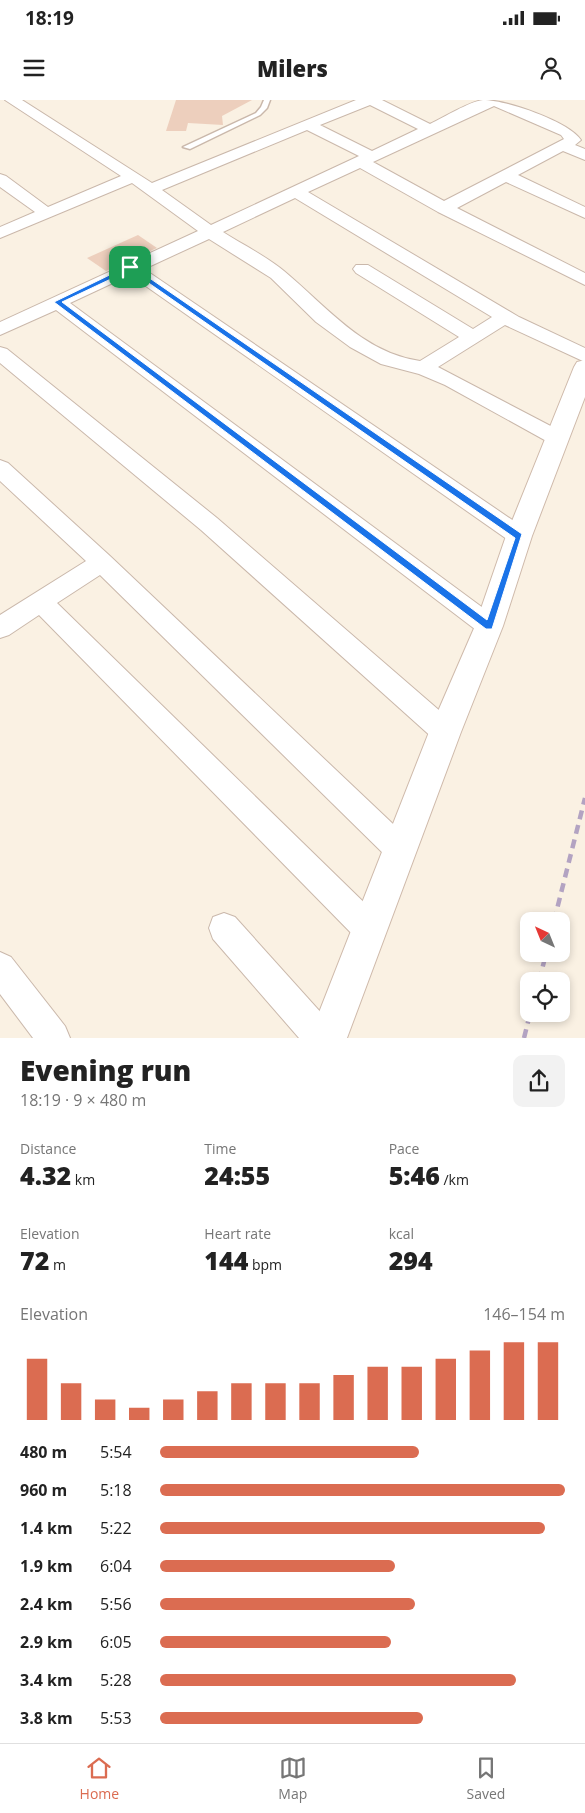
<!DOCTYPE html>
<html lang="en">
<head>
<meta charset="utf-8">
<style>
	:root { --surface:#fff; --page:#f2f2f2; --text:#222; --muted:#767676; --line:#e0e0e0; --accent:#db6c51 }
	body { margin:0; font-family:"Open Sans",sans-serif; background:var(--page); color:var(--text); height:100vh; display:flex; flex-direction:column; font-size:19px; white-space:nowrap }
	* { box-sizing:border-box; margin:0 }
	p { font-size:16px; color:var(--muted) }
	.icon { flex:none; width:28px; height:28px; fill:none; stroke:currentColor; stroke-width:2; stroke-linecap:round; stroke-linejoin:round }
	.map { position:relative; height:938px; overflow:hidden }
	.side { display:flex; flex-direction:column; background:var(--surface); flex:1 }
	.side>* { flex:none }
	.needle { width:32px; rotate:317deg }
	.fabs { position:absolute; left:520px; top:812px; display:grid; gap:10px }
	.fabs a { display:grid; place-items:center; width:50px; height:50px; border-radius:10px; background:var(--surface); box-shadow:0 2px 8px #0003; font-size:25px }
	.pin { position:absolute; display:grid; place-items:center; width:42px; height:42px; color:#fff; margin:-21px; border-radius:10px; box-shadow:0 2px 8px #0006 }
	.round { display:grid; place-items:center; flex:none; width:52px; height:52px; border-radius:10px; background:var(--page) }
	.summary { display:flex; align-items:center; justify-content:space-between; height:85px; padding:0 20px }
	h1 { font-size:28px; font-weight:800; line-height:38px }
	.metrics { display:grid; grid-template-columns:repeat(3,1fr); gap:8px; height:85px; padding:5px 20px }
	.metrics div { display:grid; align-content:center }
	.metrics b { font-size:25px; font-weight:800 }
	.metrics small { font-size:14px; font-weight:400 }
	.metrics p { font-size:14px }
	.chart { height:140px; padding:10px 20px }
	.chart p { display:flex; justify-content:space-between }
	.chart svg { width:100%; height:90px; margin-top:5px; stroke:var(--accent); stroke-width:6 }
	ul { padding:0 20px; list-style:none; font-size:16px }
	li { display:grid; grid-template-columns:80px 60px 1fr; align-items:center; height:38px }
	li i { height:12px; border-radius:6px; background:var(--accent) }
	.status { display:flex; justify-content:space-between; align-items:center; height:35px; padding:0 25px; background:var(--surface); direction:ltr }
	.status svg { height:14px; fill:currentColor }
	header { display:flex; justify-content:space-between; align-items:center; height:65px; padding:0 20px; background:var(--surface); font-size:22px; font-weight:800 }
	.dock { display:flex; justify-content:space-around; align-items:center; height:70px; border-top:1px solid var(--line); background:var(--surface); font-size:14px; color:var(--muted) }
	.dock a { display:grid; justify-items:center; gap:2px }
	.dock .current { color:var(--accent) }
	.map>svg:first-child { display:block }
	.building { fill:#edcfbd }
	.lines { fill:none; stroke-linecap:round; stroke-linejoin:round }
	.lane-casing { stroke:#cab8ab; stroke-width:3 }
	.street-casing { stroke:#cab8ab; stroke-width:2 }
	.secondary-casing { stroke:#cfbaab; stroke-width:2 }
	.lane { fill:#fff; fill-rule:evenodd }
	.street { fill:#fff; fill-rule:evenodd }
	.secondary { fill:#fff; fill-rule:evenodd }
	.rail { stroke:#b3a3c2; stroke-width:4.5; stroke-dasharray:9 6; stroke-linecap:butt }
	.route { fill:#1a73e8; stroke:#fff; fill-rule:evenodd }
</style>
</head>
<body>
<div class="status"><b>18:19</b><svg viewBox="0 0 49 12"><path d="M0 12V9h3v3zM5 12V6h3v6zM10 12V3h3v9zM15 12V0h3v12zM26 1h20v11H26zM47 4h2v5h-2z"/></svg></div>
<header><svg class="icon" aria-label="menu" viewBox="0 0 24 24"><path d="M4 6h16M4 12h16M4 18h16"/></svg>Milers<svg class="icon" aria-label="person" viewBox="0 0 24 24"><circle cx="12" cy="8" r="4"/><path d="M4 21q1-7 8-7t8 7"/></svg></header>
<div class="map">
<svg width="585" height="938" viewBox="0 0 585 938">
	<rect width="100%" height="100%" fill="#faf1e3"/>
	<g class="building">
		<path d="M176 0H252L222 16 223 25 188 23 186 31H166Z"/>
		<path d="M138 135 157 148 106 171 87 158Z"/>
	</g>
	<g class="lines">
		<g class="lane-casing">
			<path id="lane" d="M264 0H270L267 8 260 15 190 49 183 47 256 13 261 7Z"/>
		</g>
		<g class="street-casing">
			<g id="street">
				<path d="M5 0H22L152 83 356 0H382L430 24C445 17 468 2 483 0 506 0 568 21 581 40L575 45 585 49V60L563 51 518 75 585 107V118L506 82 457 108 585 173V185L438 112 360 68 308 92 519 217 585 248V262L505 225 438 267 564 333 568 338 564 343 557 345 550 343 445 285 419 274 381 264 350 247 316 222 271 178 209 139 144 169 527 430 531 436 527 442 519 444 511 442 130 175 70 203 498 519 501 526 498 533 489 536 480 533 56 210 0 235V222L198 131 132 83 0 138V127L35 112 0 87V74L6 76 48 107 121 76ZM370 5 418 29 372 51 320 25ZM494 6 561 35 564 39 444 101 373 62ZM307 30 359 56 211 125 162 90ZM295 98 492 217 473 229 368 165H356L353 169 356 173 459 237 420 261C363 253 326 206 284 171 266 156 243 145 223 132Z"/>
				<path d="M0 247 7 249 217 418 455 624 458 632 455 640 445 644 435 640 201 430 0 263Z"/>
				<path d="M0 360 8 363 110 456 411 741 416 751 411 761 401 765 391 761 100 475 57 503 381 819 385 830 381 841 370 845 359 841 39 515 9 535 0 538V515L86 461 0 381Z"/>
				<path d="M224 813 235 817 333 926 338 938H299L213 839 209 828 213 817Z"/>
				<path d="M0 852 11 857 65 926 70 938H33L0 894Z"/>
			</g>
		</g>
		<g class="secondary-casing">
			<path id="secondary" d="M585 260V297L532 436 503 526 461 632 347 938H309L429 632 475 526 506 436 574 267 577 262Z"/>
		</g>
		<use href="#lane" class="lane"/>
		<use href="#street" class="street"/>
		<use href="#secondary" class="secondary"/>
		<g class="rail">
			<path d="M554 821 585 698"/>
			<path d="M539 881 546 854"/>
			<path d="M524 938 530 914"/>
		</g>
	</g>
	<path class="route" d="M128 166H132L522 434 492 529H486L54 202ZM130 170 515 438 487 520 62 202Z"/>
</svg>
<div class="fabs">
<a><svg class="needle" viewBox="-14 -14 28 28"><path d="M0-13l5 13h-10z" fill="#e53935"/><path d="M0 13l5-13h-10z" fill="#767676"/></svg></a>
<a><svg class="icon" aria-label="locate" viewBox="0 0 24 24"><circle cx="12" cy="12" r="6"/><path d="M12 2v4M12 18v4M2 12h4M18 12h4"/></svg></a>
</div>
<div class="pin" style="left:130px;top:167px;background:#1e9e55"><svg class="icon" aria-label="arrive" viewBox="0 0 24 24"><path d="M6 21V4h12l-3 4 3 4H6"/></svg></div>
</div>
<section class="side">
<div class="summary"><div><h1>Evening run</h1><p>18:19 · 9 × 480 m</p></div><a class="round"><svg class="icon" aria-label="share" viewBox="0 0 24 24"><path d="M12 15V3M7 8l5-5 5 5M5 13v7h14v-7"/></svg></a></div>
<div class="metrics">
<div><p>Distance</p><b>4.32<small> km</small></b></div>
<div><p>Time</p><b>24:55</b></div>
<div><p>Pace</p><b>5:46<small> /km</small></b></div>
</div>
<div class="metrics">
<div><p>Elevation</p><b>72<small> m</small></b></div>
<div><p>Heart rate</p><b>144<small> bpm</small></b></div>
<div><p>kcal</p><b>294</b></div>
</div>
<div class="chart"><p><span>Elevation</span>146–154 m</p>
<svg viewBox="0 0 160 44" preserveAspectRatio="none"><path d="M5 44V14M15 44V26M25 44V34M35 44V38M45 44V34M55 44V30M65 44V26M75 44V26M85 44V26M95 44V22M105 44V18M115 44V18M125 44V14M135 44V10M145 44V6M155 44V6"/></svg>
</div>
<ul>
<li><b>480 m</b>5:54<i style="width:64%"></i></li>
<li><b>960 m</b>5:18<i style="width:100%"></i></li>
<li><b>1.4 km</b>5:22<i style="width:95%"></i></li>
<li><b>1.9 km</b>6:04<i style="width:58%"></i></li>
<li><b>2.4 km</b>5:56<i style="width:63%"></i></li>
<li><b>2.9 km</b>6:05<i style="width:57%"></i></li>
<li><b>3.4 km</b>5:28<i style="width:88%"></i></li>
<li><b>3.8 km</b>5:53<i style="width:65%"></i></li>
</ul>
</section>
<nav class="dock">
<a class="current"><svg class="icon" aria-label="home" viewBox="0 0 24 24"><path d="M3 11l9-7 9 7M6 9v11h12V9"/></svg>Home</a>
<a><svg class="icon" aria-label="map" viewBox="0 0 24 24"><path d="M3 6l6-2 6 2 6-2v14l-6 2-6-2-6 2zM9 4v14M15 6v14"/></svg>Map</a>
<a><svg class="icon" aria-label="saved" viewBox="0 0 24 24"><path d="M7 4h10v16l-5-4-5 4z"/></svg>Saved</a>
</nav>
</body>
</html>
